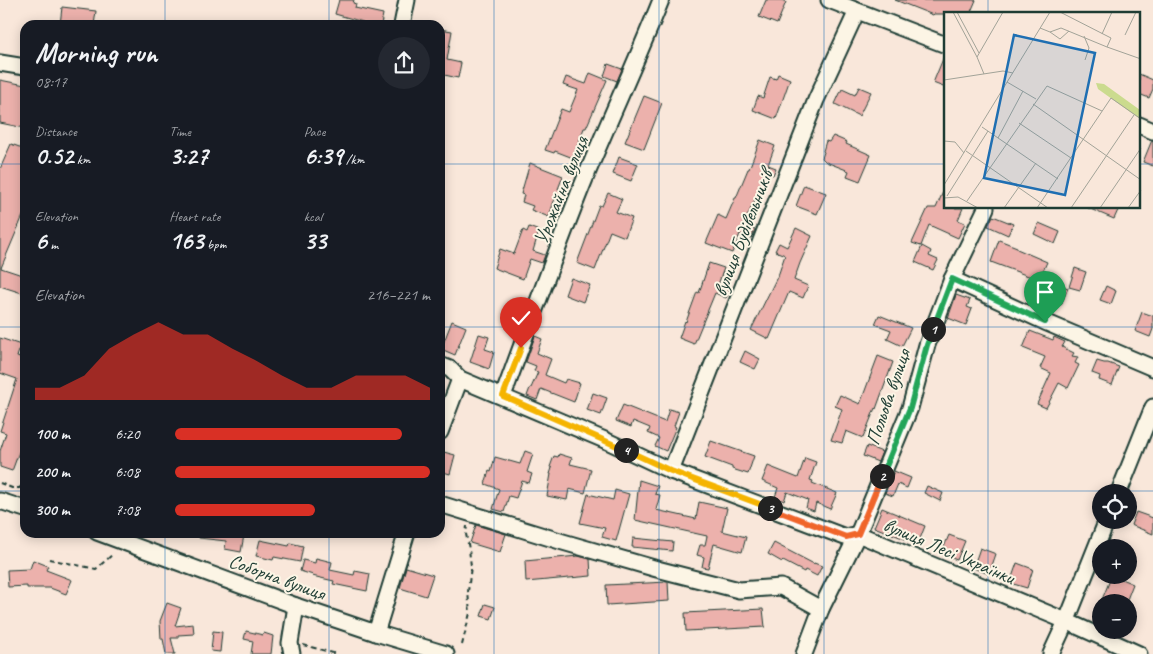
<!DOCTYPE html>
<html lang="en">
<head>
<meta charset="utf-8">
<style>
	:root { --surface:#171b24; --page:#242831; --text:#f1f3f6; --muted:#9ea1a6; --accent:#d93025 }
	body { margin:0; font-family:Caveat,sans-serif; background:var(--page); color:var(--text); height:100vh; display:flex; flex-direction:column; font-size:19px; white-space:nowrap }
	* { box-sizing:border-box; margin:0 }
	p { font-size:16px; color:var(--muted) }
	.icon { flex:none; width:28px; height:28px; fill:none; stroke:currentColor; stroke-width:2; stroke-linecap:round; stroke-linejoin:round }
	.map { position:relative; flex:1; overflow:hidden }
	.side { position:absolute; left:20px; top:20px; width:425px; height:518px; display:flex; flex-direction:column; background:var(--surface); border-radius:15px; box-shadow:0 2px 12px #0003 }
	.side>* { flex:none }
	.controls { position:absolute; left:1092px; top:484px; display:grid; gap:10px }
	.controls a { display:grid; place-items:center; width:45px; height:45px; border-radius:50%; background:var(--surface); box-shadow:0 2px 12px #0003; font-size:25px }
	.pin { position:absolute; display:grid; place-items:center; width:42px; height:42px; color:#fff; margin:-51px -21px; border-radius:50% 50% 50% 0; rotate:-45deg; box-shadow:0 0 5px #0007 }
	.pin .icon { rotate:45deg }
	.km { position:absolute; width:25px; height:25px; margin:-12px; border-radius:50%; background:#222; color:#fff; font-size:14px; line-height:25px; text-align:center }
	.round { display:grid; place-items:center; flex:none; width:52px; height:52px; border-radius:26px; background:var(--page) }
	.overview { display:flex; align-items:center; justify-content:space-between; height:85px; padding:0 15px }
	h1 { font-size:28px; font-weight:700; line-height:38px }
	.stats { display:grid; grid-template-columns:repeat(3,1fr); gap:8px; height:85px; padding:5px 15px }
	.stats div { display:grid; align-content:center }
	.stats b { font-size:25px; font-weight:700 }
	.stats small { font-size:14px; font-weight:400 }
	.stats p { font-size:14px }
	.chart { height:140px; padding:10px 15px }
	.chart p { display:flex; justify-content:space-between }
	.chart svg { width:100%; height:90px; margin-top:5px; fill:var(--accent); opacity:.7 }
	ul { padding:0 15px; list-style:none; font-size:16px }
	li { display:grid; grid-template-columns:80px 60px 1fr; align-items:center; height:38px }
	li i { height:12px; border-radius:6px; background:var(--accent) }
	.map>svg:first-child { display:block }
	.building { fill:#ecb1ac; stroke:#1f3d34 }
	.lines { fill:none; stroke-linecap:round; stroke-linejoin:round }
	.minor-casing { stroke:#1f3d34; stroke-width:19 }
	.path { stroke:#1f3d34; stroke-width:2; stroke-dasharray:5 4; stroke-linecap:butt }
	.minor { stroke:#fcf5e5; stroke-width:15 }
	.split-1-casing { stroke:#fff; stroke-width:10 }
	.split-2-casing { stroke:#fff; stroke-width:10 }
	.split-3-casing { stroke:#fff; stroke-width:10 }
	.split-4-casing { stroke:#fff; stroke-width:10 }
	.split-5-casing { stroke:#fff; stroke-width:10 }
	.split-1 { stroke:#22a559; stroke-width:6 }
	.split-2 { stroke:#22a559; stroke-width:6 }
	.split-3 { stroke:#f0652b; stroke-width:6 }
	.split-4 { stroke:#f5b400; stroke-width:6 }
	.split-5 { stroke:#f5b400; stroke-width:6 }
	.grid { fill:none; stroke:#1f6fb2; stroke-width:1; stroke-opacity:0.55 }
	.labels { text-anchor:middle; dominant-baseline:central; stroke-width:4; stroke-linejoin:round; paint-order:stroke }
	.street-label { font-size:20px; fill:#1f3d34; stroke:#fcf5e5 }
	.inset-road { fill:none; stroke:#a2a398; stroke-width:1 }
	.view { fill:#1f6fb2; fill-opacity:0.15; stroke:#1f6fb2; stroke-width:2.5 }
	.inset-edge { fill:none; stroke:#1f3d34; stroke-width:2.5 }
</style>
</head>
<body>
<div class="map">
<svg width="1153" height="654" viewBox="0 0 1153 654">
	<rect width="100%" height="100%" fill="#f9e7da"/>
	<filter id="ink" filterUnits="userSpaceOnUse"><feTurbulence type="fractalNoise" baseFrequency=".02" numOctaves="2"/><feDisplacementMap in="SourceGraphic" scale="10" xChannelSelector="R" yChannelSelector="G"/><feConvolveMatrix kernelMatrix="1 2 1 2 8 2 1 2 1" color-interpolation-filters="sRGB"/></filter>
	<g filter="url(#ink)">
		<g class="building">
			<path d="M339 0H354L353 3 356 4 355 8 383 14 381 25H362L363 22 335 14Z"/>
			<path d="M766 0H781L786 2 777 24 759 17Z"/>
			<path d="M895 0H976L970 14H934L933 15Z"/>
			<path d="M62 7 96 11 94 25H60Z"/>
			<path d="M440 29 452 31 447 60 461 63 458 78 440 74Z"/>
			<path d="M945 54H946V88L933 83Z"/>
			<path d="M608 64 622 69 617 81 604 76Z"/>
			<path d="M590 73 607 80 586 128H584L573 158 555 151 554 153 545 150 561 109 569 112 578 90 563 85 566 77 586 84Z"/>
			<path d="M778 74 790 79 776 119 753 110 758 96 763 98 770 77 776 79Z"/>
			<path d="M1139 74 1153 80V89L1149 98 1139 94Z"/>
			<path d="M0 80 25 85V128L0 123Z"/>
			<path d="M859 87 871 92 859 116 835 104 842 89 855 95Z"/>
			<path d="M644 96 662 103 644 149 625 142Z"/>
			<path d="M833 136 847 142 846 144 871 155 860 181 847 176 849 171 826 162 822 158 824 152 823 151 826 141 829 142Z"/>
			<path d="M760 140 775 146 768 165 776 168 773 175 767 173 743 226 755 230 751 238 740 234 732 253 706 243 718 215 726 219 735 198H736L748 169H749Z"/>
			<path d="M1152 140H1153V166L1143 162Z"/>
			<path d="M11 144 25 149V211L1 268 25 276V294L0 286V169Z"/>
			<path d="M619 157 638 164 631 181 613 174Z"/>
			<path d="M530 163 563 176 558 189 569 193 566 202 555 198 549 217 531 210 533 206 522 202 524 195 521 194Z"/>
			<path d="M804 185 826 193 817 214 796 206Z"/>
			<path d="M946 185V208H963L958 220 965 223 958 238 929 225 921 246 912 243 928 208H936Z"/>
			<path d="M608 193 622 199 616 212 632 218 625 237 610 231 595 270 577 263 599 205 602 206Z"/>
			<path d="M1088 208H1119L1114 219Z"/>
			<path d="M993 216 1013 224 1008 235 988 226Z"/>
			<path d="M1039 223 1060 232 1055 244 1034 234Z"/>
			<path d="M529 227 539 231 533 251 545 255 542 263 530 259 523 279 494 268 500 249 514 254 523 230 527 232Z"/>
			<path d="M796 228 812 236 800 263 794 280 808 286 803 298 789 292 769 339 751 330 779 273 785 255 775 251 779 243 787 247Z"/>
			<path d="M999 240 1017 247V249L1047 262 1039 280 991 262Z"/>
			<path d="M922 246 931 251 929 256 938 260 933 270 915 262Z"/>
			<path d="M709 263 724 268 718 285 730 290 726 298 715 293 694 344 679 338 685 321 686 322 697 292 699 293Z"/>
			<path d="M1075 268 1086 272 1080 290 1069 287Z"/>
			<path d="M571 278 590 285 583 302 565 295Z"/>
			<path d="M1053 282 1068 288 1061 305 1046 298Z"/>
			<path d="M1106 286 1116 291 1111 304 1100 300Z"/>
			<path d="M956 295 970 300 967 307 972 309 966 325 948 318Z"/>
			<path d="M1142 312 1153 316V329L1150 337 1135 331Z"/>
			<path d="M879 315 911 328 902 346 887 339 891 330 875 324Z"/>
			<path d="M452 321 466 327 455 355 441 349Z"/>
			<path d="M1030 331 1053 340 1054 337 1065 342 1062 347 1074 353 1072 356 1078 357 1075 363 1079 365 1068 388 1059 383 1046 408 1037 404 1051 373 1040 368 1045 357 1023 348Z"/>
			<path d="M479 334 489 337 485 349 494 352 489 369 470 362Z"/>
			<path d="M535 336 542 339 537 353 551 359 545 375 564 383 566 379 580 383 574 402 541 389 537 400 527 396 530 388H531L538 372 534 371 536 366 526 362Z"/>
			<path d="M0 338 21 345 17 357 25 359V432L22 441H23L12 471 0 467V451L6 433 0 431 17 379 0 373Z"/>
			<path d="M745 351 760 359 755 369 740 362Z"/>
			<path d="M878 356 893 362 876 409 875 408 863 438 846 431 842 443 831 440 842 409 835 406 840 395 860 404Z"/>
			<path d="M1097 361 1104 363H1108L1119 367 1112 385 1099 380 1100 376 1092 373Z"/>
			<path d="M593 393 607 398 601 415 587 410Z"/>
			<path d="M623 405 665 422 669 409 679 412 674 426 676 427 666 451 655 446 659 438 648 433 650 428 633 421 631 427 616 421Z"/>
			<path d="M711 441 754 456 748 474 732 469V467L705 457Z"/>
			<path d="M867 446 882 452 878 462 863 456Z"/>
			<path d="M440 451 455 455 450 474 440 471Z"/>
			<path d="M525 451 533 454 527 472 532 474 529 483 522 481 516 498 509 496 504 512 493 509 499 489 485 484 489 471 491 472 495 457 520 464Z"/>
			<path d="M559 454 572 458 570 464 591 469 585 493 569 489 567 500 547 496 551 474H550L552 468 550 467 554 456 558 457Z"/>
			<path d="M805 458 816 462 810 480 813 481 812 483 837 493 830 509 816 503 814 511 806 508 808 500 787 492 784 501 775 497 778 488 762 481 768 466 798 478Z"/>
			<path d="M894 471 911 478 907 488 898 484 893 496 885 493Z"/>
			<path d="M639 480 658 486 655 494 660 495 656 510 696 519 699 502 727 508 722 531 746 537 742 552 714 544 708 568 702 567 704 557 697 555 700 545H705L707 536 635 520Z"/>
			<path d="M927 486 943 493 940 501 924 493Z"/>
			<path d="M615 490 629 494 616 541 602 537 605 528 580 523 588 494 613 500Z"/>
			<path d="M882 508 925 526 918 544 874 527Z"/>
			<path d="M1136 512 1153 518V534L1131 525Z"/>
			<path d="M476 525 506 534 500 552 470 543Z"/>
			<path d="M199 532H233L244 535 241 552 225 549 226 541 199 538Z"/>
			<path d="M949 535 965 541 957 560 941 554Z"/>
			<path d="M633 538 673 542 672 551 632 547Z"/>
			<path d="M260 540 289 546 290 543 303 546 300 562 274 557 273 560 256 556Z"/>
			<path d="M774 543 814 564V563L822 566 817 576 805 570 804 572 783 561 782 562 768 554Z"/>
			<path d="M980 548 996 554 989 574 973 568Z"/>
			<path d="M578 556 590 559 591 576 526 582 525 561Z"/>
			<path d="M316 558 332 562 330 570 354 575 355 571 370 574 367 591 333 584 334 581 312 576 313 575 300 571 303 560 315 563Z"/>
			<path d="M33 560 48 566 46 570 72 580 66 594 50 588H27V586L8 587 7 570 30 569Z"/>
			<path d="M1017 563 1033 569 1027 588 1010 583Z"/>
			<path d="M406 567 433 575 426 596 400 588Z"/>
			<path d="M1112 575 1133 584 1126 602H1101Z"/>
			<path d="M668 582 669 601 607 605 606 585Z"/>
			<path d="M167 603 181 608 175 626 193 624 194 634 178 635V638H171L175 654H166L163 639H161L160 621Z"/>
			<path d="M485 604 495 607 491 619 481 616Z"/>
			<path d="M763 609 765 627 686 631 685 613Z"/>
			<path d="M213 631 222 632 220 652 211 651Z"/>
			<path d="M246 631 263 635 264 633 273 636 271 654H251L253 641 244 639Z"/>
		</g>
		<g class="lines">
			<g class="minor-casing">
				<g id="minor">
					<path d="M829 0 946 45"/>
					<path d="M402 25 407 0"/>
					<path d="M0 63 25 67"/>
					<path d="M1139 125 1153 131"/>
					<path d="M952 279 1045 322 1153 368"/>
					<path d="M440 365 450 369 460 379 607 441 671 471 845 537 858 534 1066 621 1139 654"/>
					<path d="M503 396C529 326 554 256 582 186 607 124 636 63 661 0"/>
					<path d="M440 432 460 379"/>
					<path d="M671 471 816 100 857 11"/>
					<path d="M1119 492 1153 407"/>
					<path d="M0 501 25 509"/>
					<path d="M440 504 563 542 657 569 739 590 781 587 821 609"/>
					<path d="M97 532 296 606 376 633 446 654"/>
					<path d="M376 633 407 532"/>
					<path d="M292 654 290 643 296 606"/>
					<path d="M804 654 821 609 858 534 910 408 927 345 952 279 986 208"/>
					<path d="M1051 654 1069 615 1107 520"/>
				</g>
			</g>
			<g class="path">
				<path d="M0 483 12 488H20L25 474"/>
				<path d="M49 559 96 569 112 555"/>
				<path d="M303 645 337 654"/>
				<path d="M462 645 470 613 468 592 471 566 469 549 466 534 467 526"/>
			</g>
			<use href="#minor" class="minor"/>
		</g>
	</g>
	<g class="lines" filter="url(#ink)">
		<g class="split-1-casing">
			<path id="split-1" d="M933 329 952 279 1045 322"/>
		</g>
		<g class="split-2-casing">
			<path id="split-2" d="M882 476 910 408 927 345 933 329"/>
		</g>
		<g class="split-3-casing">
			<path id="split-3" d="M770 508 846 537 858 534 882 476"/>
		</g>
		<g class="split-4-casing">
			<path id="split-4" d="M626 450 671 471 770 508"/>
		</g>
		<g class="split-5-casing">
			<path id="split-5" d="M521 348 503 396 626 450"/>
		</g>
		<use href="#split-1" class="split-1"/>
		<use href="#split-2" class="split-2"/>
		<use href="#split-3" class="split-3"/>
		<use href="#split-4" class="split-4"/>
		<use href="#split-5" class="split-5"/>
	</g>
	<path class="grid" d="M165 0V25M329 0V25M494 0V654M659 0V654M824 0V654M988 0V14M0 164H25M440 164H946M1139 164H1153M988 208V654M0 327H25M440 327H1153M0 491H25M440 491H1153M165 532V654M329 532V654"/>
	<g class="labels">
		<g class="street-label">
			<text transform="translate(561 190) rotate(-68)">Урожайна вулиця</text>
			<text transform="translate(743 233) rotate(-69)">вулиця Будівельників</text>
			<text transform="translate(888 397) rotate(-71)">Польова вулиця</text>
			<text transform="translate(949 551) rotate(23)">вулиця Лесі Українки</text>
			<text transform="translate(277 577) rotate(20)">Соборна вулиця</text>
		</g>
	</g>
	<g transform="translate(944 12)">
		<rect width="196" height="196" fill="#f9e7da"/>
		<path d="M152 71 160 72 196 98V107L154 77Z" fill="#cbdb8e"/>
		<path class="inset-road" d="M9 0 33 45M13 0 35 41M116 0 167 26 163 35 197 47M96 16 106 20 117 16 163 35M106 20 116 27 125 19M158 22 168 0M181 23 192 0M140 24 145 36 141 48M40 62 33 45 59 0M0 68 59 59 69 61M63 70 92 87M89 92 197 168M75 111 127 146M38 115 114 167M54 126 79 79M0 129 11 130 20 141M22 139 104 196M0 173 106 0M3 184 44 119M0 186 14 185 34 196M23 189 103 74 158 99M60 196 92 151M93 196 167 86 197 107M127 196 190 103M156 196 197 136M184 196 197 178"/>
		<path class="view" d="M70 23 151 41 121 183 40 166Z"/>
		<rect width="196" height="196" class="inset-edge"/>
	</g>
</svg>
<div class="controls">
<a><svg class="icon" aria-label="locate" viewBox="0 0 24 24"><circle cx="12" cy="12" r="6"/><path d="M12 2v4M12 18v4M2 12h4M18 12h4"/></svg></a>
<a>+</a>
<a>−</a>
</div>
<div class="pin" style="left:1045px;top:322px;background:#1e9e55"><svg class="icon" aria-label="arrive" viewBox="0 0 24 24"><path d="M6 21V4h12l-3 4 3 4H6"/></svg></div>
<div class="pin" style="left:521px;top:348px;background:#d93025"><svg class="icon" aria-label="check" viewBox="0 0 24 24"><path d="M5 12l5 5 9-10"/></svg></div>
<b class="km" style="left:933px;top:329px">1</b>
<b class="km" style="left:882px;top:476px">2</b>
<b class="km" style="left:770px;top:508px">3</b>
<b class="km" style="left:626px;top:450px">4</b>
<section class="side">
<div class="overview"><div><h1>Morning run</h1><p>08:17</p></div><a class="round"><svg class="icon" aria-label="share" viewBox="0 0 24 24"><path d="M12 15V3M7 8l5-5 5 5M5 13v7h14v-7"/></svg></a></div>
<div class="stats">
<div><p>Distance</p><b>0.52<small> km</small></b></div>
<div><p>Time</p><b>3:27</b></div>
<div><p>Pace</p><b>6:39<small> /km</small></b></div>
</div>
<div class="stats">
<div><p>Elevation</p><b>6<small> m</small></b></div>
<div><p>Heart rate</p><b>163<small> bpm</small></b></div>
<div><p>kcal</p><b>33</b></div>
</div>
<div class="chart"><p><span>Elevation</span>216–221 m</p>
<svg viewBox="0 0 160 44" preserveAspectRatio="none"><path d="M0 44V38L10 38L20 32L30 19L40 12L50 6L60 12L70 12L80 19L90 25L100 32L110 38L120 38L130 32L140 32L150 32L160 38V44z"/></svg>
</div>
<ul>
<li><b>100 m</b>6:20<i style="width:89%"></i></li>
<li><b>200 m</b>6:08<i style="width:100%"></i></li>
<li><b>300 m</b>7:08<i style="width:55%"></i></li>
</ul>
</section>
</div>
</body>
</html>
